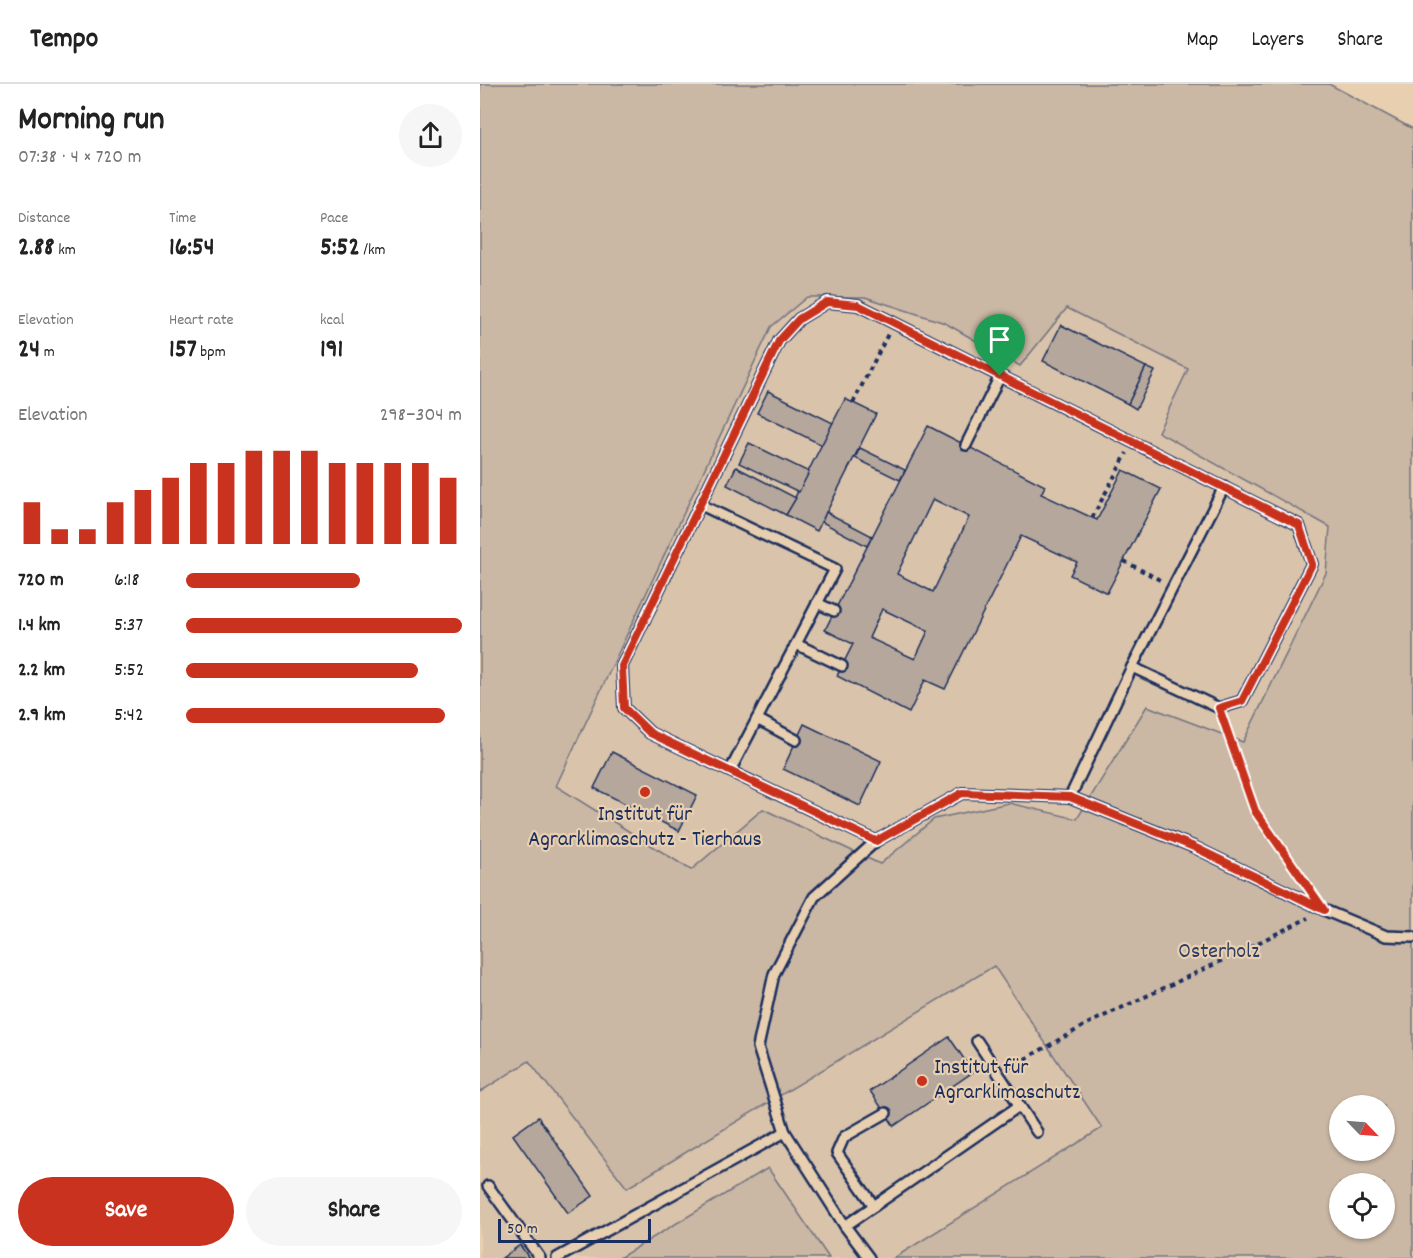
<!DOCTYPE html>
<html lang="en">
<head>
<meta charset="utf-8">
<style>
	:root { --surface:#fff; --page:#f6f6f6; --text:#222; --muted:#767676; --line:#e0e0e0; --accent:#c8321e }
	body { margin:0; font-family:Dekko,sans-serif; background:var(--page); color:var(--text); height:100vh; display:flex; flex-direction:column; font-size:22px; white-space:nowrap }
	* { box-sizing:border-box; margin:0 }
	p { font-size:20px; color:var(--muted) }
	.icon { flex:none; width:33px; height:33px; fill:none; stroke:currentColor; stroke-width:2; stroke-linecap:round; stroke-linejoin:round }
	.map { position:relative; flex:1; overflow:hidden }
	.side { display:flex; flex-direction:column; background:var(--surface); width:480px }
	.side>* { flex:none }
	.needle { width:39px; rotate:115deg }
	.fabs { position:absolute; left:849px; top:1011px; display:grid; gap:12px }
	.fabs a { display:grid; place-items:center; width:66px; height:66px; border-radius:50%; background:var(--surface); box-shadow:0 2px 4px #0004; font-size:30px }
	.scale { position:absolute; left:18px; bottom:15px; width:153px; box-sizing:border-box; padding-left:6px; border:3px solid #1b2f5e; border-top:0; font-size:16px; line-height:21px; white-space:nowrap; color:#1b2f5e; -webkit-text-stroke:4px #e8cfb0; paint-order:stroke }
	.pin { position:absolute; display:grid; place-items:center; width:51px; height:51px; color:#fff; margin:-62px -26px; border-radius:50% 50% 50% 0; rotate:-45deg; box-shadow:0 0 6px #0007 }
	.pin .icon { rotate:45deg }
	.round { display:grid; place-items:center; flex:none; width:63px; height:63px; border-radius:32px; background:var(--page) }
	.summary { display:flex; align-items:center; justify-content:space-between; height:102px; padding:0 18px }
	h1 { font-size:33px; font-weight:800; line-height:45px }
	.stats { display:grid; grid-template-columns:repeat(3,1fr); gap:9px; height:102px; padding:6px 18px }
	.stats div { display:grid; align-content:center }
	.stats b { font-size:26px; font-weight:800 }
	.stats small { font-size:16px; font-weight:400 }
	.stats p { font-size:16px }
	.chart { height:168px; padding:12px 18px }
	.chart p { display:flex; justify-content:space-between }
	.chart svg { width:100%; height:108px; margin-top:6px; stroke:var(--accent); stroke-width:6 }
	.action { display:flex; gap:12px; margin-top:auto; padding:12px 18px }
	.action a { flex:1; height:69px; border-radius:36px; background:var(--accent); color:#fff; font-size:24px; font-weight:800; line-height:69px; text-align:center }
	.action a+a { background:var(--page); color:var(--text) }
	ul { padding:0 18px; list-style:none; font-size:20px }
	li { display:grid; grid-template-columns:96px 72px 1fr; align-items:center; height:45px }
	li i { height:15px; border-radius:8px; background:var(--accent) }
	header { display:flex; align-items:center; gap:36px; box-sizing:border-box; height:84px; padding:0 30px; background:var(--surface); border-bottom:2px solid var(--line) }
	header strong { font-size:28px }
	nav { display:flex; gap:33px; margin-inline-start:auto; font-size:21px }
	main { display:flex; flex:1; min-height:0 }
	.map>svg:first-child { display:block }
	.built { fill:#d9c3aa; fill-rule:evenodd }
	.green { fill:#cab7a4; stroke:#727381; stroke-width:1.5; fill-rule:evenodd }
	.building { fill:#b5a79c; stroke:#1b2f5e; stroke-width:1.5; fill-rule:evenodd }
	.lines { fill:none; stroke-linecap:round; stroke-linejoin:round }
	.lane-casing { stroke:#1b2f5e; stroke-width:14 }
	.path { stroke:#1b2f5e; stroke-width:4; stroke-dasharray:4.5 4.5; stroke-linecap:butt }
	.lane { stroke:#e8cfb0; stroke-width:9 }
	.route-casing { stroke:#fff; stroke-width:12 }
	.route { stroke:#c8321e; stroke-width:8 }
	.poi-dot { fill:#c8321e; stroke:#e8cfb0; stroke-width:2 }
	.labels { text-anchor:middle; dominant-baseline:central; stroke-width:4.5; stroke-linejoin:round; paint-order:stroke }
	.poi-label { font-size:22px; fill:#1b2f5e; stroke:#e8cfb0 }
	.park-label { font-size:22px; fill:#2c3d65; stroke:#e8cfb0 }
</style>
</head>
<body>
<header>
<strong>Tempo</strong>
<nav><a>Map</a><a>Layers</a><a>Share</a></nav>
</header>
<main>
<section class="side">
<div class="summary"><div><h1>Morning run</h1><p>07:38 · 4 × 720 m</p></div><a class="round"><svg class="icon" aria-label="share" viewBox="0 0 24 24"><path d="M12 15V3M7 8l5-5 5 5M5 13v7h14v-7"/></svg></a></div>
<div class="stats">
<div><p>Distance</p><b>2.88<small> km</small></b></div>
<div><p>Time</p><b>16:54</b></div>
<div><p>Pace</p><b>5:52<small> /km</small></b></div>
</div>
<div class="stats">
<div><p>Elevation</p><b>24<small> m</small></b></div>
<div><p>Heart rate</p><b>157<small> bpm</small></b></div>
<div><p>kcal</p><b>191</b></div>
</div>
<div class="chart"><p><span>Elevation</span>298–304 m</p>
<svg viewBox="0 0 160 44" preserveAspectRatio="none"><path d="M5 44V27M15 44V38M25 44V38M35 44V27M45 44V22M55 44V17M65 44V11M75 44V11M85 44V6M95 44V6M105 44V6M115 44V11M125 44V11M135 44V11M145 44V11M155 44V17"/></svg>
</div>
<ul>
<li><b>720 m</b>6:18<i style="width:63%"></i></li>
<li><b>1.4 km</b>5:37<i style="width:100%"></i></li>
<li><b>2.2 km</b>5:52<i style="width:84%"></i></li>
<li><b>2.9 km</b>5:42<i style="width:94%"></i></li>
</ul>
<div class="action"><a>Save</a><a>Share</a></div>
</section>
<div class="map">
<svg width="933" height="1174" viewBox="0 0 933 1174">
	<rect width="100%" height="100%" fill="#e8cfb0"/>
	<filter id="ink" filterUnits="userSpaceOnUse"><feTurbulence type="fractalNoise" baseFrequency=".0167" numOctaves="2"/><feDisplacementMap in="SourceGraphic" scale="12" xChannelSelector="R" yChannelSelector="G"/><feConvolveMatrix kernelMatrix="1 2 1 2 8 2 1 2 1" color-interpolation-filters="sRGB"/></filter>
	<g filter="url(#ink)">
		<path class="built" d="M0 0H849L933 45V1174H0ZM860 1022H904V1066H860ZM860 1100H904V1144H860Z"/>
		<g class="green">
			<path d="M0 0H849L933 45V1174H414L622 1044 514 882 147 1104 49 977 0 1008ZM327 213H385L465 239 540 282 587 224 708 285 678 348 850 443 846 489 763 658 667 622 597 735 529 719 454 735 400 780 283 725 211 786 76 702 291 243ZM860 1022H904V1066H860ZM860 1100H904V1144H860Z"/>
			<path d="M288 1084 349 1174H139Z"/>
		</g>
		<g class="building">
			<path d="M581 241 666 283 648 320 563 277Z"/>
			<path d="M666 283 675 287 656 325 648 320Z"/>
			<path d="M288 307 353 339 342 361 277 329Z"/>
			<path d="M365 315 396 330 337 447 306 431Z"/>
			<path d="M448 342 565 402 561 410 617 436 643 386 681 405 627 509 590 491 597 478 541 452 465 605 445 596 429 629 357 592 373 560 345 546ZM453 415 489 433 453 508 417 490ZM402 525 448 547 435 575 389 554Z"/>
			<path d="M269 359 329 388 319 408 259 379Z"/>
			<path d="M380 364 425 386 420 396 375 374Z"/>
			<path d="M256 383 316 414 306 431 247 401Z"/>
			<path d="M346 428 392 452 387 462 342 438Z"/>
			<path d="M324 640 401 677 380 722 303 685Z"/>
			<path d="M132 668 217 711 199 747 114 704Z"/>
			<path d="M469 953 493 988 414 1042 390 1007Z"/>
			<path d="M58 1033 113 1112 88 1129 33 1051Z"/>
			<path d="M40 1161 49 1174H22Z"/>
		</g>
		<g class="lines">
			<g class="lane-casing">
				<g id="lane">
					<path d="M486 361 520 292"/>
					<path d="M221 421 355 485 250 687"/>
					<path d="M337 519 354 527"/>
					<path d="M316 560 362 582"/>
					<path d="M277 635 316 656"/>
					<path d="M590 713 652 583 744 403"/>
					<path d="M396 757 170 649 144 624 142 582 299 257 319 235 347 218 378 221 819 441 832 480 762 617 739 624 652 583"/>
					<path d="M497 957 557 1048"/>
					<path d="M8 1102 60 1174"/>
					<path d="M394 1122 357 1069 364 1053 406 1029"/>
					<path d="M365 1142 539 1022"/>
					<path d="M77 1174 305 1048"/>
					<path d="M389 1174 365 1142 305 1048 278 963 294 890 334 813 396 757 482 709 590 713 714 763 844 826 906 852 933 853"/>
				</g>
			</g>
			<g class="path">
				<path d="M373 319 408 250"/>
				<path d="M612 434 647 369"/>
				<path d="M644 477 680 496"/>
				<path d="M743 637 775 727 826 800"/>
				<path d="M529 984 609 939 733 881 828 834"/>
			</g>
			<use href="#lane" class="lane"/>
		</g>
	</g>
	<g class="lines" filter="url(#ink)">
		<g class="route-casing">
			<path id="route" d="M347 218 378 221 819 441 832 480 762 617 739 624 775 727 844 826 714 763 590 713 482 709 396 757 170 649 144 624 142 582 299 257 319 235Z"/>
		</g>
		<use href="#route" class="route"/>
	</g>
	<g class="poi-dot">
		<circle cx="165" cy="708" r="6"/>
		<circle cx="442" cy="997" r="6"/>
	</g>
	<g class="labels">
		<g class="poi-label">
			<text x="165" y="731">Institut für<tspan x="165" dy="25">Agrarklimaschutz - Tierhaus</tspan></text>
			<text x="454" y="984" text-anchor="start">Institut für<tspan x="454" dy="25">Agrarklimaschutz</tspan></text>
		</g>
		<g class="park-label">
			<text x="739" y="868">Osterholz</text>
		</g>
	</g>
</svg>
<div class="fabs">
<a><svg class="needle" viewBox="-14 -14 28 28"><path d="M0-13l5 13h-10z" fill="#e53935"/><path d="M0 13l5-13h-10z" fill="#767676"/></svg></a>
<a><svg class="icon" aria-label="locate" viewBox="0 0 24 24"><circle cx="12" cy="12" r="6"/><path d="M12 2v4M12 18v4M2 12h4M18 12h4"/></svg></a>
</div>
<div class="scale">50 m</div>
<div class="pin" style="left:520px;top:292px;background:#1e9e55"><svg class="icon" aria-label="arrive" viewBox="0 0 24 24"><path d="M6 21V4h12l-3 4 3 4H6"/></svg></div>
</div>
</main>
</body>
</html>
